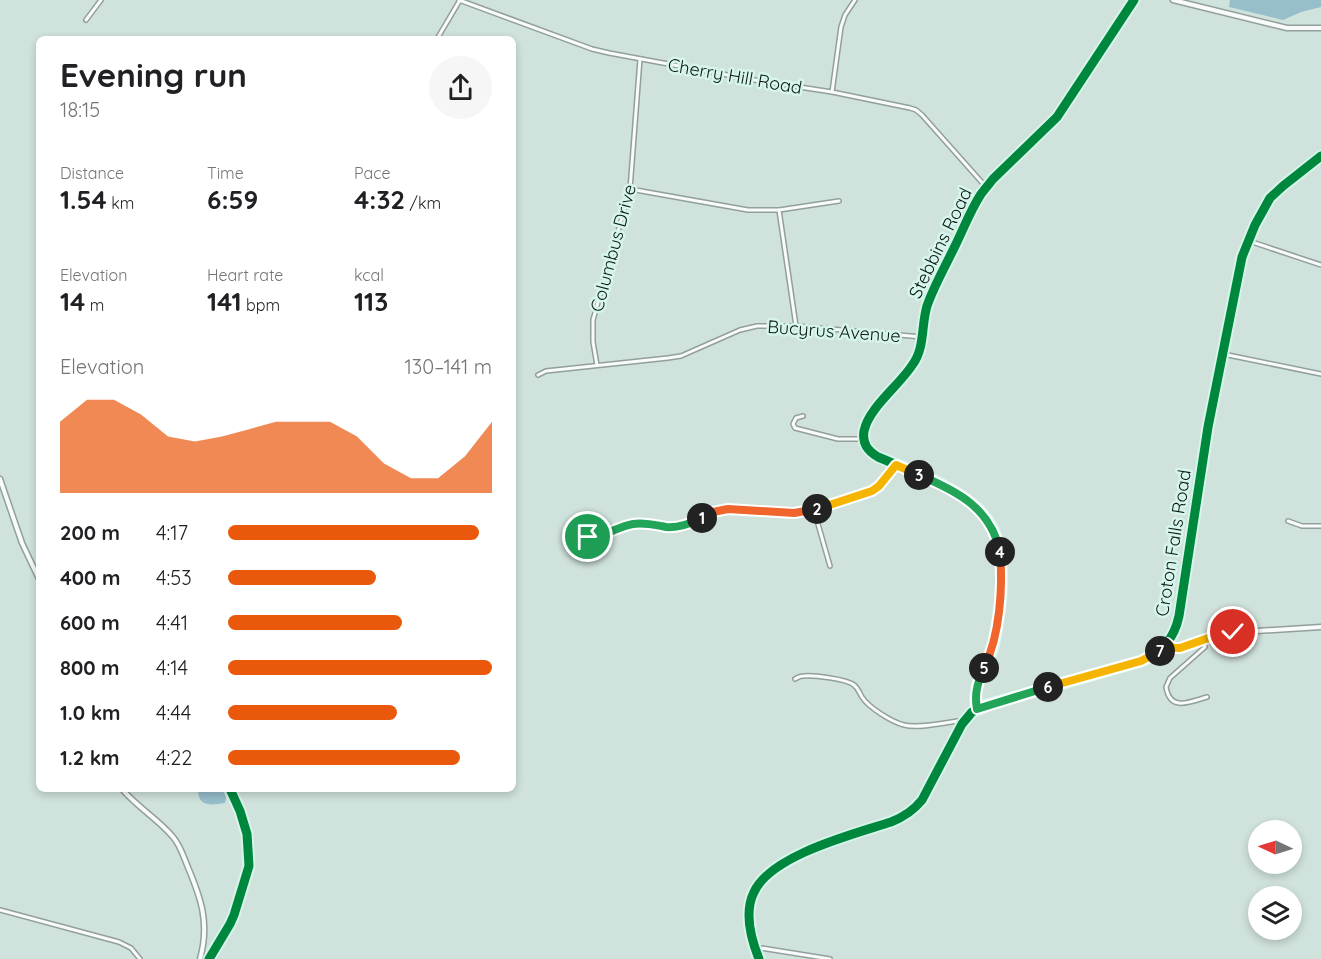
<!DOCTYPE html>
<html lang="en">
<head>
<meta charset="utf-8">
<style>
	:root { --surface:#fff; --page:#f6f6f6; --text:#202124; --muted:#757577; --accent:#ea580c }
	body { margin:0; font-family:Quicksand,sans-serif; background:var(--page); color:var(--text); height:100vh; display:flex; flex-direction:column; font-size:22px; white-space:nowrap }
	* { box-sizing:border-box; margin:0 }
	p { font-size:20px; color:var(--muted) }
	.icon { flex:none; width:33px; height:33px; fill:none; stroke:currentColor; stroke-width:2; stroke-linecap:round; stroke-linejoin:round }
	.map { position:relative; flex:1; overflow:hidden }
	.sheet { position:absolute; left:36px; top:36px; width:480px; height:756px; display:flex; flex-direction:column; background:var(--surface); border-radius:9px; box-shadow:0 3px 9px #0003 }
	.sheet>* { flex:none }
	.needle { width:39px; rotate:274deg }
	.buttons { position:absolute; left:1248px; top:820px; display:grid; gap:12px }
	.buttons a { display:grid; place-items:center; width:54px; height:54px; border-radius:50%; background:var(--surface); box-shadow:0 3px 9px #0003; font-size:30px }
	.pin { position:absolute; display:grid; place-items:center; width:51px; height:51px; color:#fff; margin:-26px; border:3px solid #fff; border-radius:50%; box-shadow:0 2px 6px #0007 }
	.km { position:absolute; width:30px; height:30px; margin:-15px; border-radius:50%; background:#222; color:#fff; font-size:16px; line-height:30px; text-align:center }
	.round { display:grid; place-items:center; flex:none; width:63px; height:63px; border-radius:32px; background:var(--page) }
	.summary { display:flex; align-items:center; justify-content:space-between; height:102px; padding:0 24px }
	h1 { font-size:33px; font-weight:800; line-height:45px }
	.figures { display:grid; grid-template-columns:repeat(3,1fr); gap:9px; height:102px; padding:6px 24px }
	.figures div { display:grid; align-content:center }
	.figures b { font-size:26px; font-weight:800 }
	.figures small { font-size:16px; font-weight:400 }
	.figures p { font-size:16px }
	.chart { height:168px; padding:12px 24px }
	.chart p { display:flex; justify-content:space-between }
	.chart svg { width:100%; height:108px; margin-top:6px; fill:var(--accent); opacity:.7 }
	ul { padding:0 24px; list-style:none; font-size:20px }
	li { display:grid; grid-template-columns:96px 72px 1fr; align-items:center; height:45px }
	li i { height:15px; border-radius:8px; background:var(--accent) }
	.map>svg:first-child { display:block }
	.water { fill:#97becb }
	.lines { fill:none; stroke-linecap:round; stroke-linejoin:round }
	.minor-casing { stroke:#929f9b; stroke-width:6 }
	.tertiary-casing { stroke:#929f9b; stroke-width:7 }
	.minor { stroke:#f8fbfa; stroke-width:3 }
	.tertiary { stroke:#f8fbfa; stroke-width:4 }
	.cycleway-casing { stroke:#d6f6eb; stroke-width:13 }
	.cycleway { stroke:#00873e; stroke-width:9 }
	.split-1-casing { stroke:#fff; stroke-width:12 }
	.split-2-casing { stroke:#fff; stroke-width:12 }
	.split-3-casing { stroke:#fff; stroke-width:12 }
	.split-4-casing { stroke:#fff; stroke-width:12 }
	.split-5-casing { stroke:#fff; stroke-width:12 }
	.split-6-casing { stroke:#fff; stroke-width:12 }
	.split-7-casing { stroke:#fff; stroke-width:12 }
	.split-8-casing { stroke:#fff; stroke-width:12 }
	.split-1 { stroke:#22a559; stroke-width:8 }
	.split-2 { stroke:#f0652b; stroke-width:8 }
	.split-3 { stroke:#f5b400; stroke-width:8 }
	.split-4 { stroke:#22a559; stroke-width:8 }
	.split-5 { stroke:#f0652b; stroke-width:8 }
	.split-6 { stroke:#22a559; stroke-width:8 }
	.split-7 { stroke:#f5b400; stroke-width:8 }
	.split-8 { stroke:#f5b400; stroke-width:8 }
	.labels { text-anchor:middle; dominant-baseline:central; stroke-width:5; stroke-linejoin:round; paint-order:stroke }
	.street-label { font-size:18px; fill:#0c1814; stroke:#d6f6eb }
</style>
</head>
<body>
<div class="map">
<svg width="1321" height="959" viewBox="0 0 1321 959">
	<rect width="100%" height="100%" fill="#d0e2dc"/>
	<g class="water">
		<path d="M1230 0H1321V7L1301 12 1283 20 1229 7Z"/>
		<path d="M198 789H223L226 798 225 803C212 805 198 808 198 789Z"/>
	</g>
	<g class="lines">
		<g class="minor-casing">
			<g id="minor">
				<path d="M459 0 592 49 609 53 760 81 832 92 910 108 916 110 922 115 986 187"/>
				<path d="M86 20 101 0"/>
				<path d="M437 39 460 0"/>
				<path d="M832 92 841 27 845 15 855 0"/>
				<path d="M630 189 748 210H779L839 201"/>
				<path d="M779 210 796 326"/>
				<path d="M1249 241 1321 265"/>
				<path d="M1223 354 1321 374"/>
				<path d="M597 365 593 342V320L630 189 640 59"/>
				<path d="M538 375 546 371 668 358 681 356 740 330 757 326H796L922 337"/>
				<path d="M803 416 796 418 793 424 795 428 838 439H864"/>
				<path d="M814 510 830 566"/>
				<path d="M1288 521 1302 526H1321"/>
				<path d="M573 534 595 537 633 524 645 523 667 527 684 526 713 512 728 509 783 513H801L864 494C878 488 886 477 896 465"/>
				<path d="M1204 639 1205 647 1170 678 1166 687C1170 712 1190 702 1207 697"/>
				<path d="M795 679C799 677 799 676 804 676 813 675 847 679 854 685 858 688 859 692 862 697 869 708 892 722 904 725 919 729 949 722 965 720"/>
				<path d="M0 910 119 942 131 948 140 959"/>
				<path d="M755 947 830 959"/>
			</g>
		</g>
		<g class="tertiary-casing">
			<g id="tertiary">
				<path d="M1173 0 1287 28H1321"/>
				<path d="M0 479 22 543 39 579"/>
				<path d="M1167 643 1173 648H1180L1226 633 1321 627"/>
				<path d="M977 709C971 683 986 671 993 648 996 634 997 620 999 607 1002 583 1004 556 995 534 978 492 917 474 878 457 868 451 862 444 864 431 869 407 900 385 913 364 925 347 921 326 927 306 934 286 945 267 954 248 963 230 970 211 981 194L993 179 1057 117 1134 0"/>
				<path d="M122 789C137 807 158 819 173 837 180 845 183 855 187 865 201 898 210 923 200 959"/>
				<path d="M759 959C751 939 744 912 754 892 771 855 854 834 891 822 904 817 913 811 922 800L962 724 972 712 987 705 1141 661C1163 651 1174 639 1179 616L1208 427 1242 257 1255 225 1270 198 1283 186 1321 156"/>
			</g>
		</g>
		<use href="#minor" class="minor"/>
		<use href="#tertiary" class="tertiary"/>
		<g class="cycleway-casing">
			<g id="cycleway">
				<path d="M977 709C971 681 988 669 994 643 1001 607 1010 549 986 518 965 489 911 471 878 457 868 451 862 444 864 431 869 407 900 385 913 364 925 347 921 326 927 306 934 286 945 267 954 248 963 230 970 211 981 194L993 179 1057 117 1134 0"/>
				<path d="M209 959 230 924 234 915 249 866 247 834 240 811 230 789"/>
				<path d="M759 959C751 939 744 912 754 892 771 855 854 834 891 822 904 817 913 811 922 800L962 724 972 712 987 705 1141 661C1163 651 1174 639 1179 616L1208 427 1242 257 1255 225 1270 198 1283 186 1321 156"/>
			</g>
		</g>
		<use href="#cycleway" class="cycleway"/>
	</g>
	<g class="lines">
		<g class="split-1-casing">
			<path id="split-1" d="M588 537C604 537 617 527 633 524 644 522 655 525 666 527 679 528 690 524 702 518"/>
		</g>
		<g class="split-2-casing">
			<path id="split-2" d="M702 518 713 512 728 509 794 513 817 509"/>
		</g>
		<g class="split-3-casing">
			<path id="split-3" d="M817 509 872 491 879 486 896 465 919 475"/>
		</g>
		<g class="split-4-casing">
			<path id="split-4" d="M919 475C957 491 991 508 1000 552"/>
		</g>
		<g class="split-5-casing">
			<path id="split-5" d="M984 668C1000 635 1003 588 1000 552"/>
		</g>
		<g class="split-6-casing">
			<path id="split-6" d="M984 668C978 682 974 693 977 709L1048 687"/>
		</g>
		<g class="split-7-casing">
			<path id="split-7" d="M1048 687 1141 661 1160 651"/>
		</g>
		<g class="split-8-casing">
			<path id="split-8" d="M1160 651 1167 643 1173 648H1180L1217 635 1233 632"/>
		</g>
		<use href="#split-1" class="split-1"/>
		<use href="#split-2" class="split-2"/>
		<use href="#split-3" class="split-3"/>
		<use href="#split-4" class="split-4"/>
		<use href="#split-5" class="split-5"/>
		<use href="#split-6" class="split-6"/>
		<use href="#split-7" class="split-7"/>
		<use href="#split-8" class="split-8"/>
	</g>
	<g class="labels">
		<g class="street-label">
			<text transform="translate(735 76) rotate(10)">Cherry Hill Road</text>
			<text transform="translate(940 243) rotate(-64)">Stebbins Road</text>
			<text transform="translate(613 248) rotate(-75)">Columbus Drive</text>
			<text transform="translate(834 331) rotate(4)">Bucyrus Avenue</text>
			<text transform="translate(1173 543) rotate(-81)">Croton Falls Road</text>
		</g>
	</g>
</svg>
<div class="buttons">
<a><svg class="needle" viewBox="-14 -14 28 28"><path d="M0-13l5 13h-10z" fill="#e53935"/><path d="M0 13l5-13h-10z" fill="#757577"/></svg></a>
<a><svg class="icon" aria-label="layers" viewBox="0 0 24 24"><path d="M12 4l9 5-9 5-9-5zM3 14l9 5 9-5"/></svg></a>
</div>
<div class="pin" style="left:588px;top:537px;background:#1e9e55"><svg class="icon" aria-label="arrive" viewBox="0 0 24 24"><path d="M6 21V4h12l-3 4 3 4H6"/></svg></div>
<div class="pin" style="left:1233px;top:632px;background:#d93025"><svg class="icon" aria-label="check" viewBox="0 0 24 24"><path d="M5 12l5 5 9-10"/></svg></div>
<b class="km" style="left:702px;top:518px">1</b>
<b class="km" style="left:817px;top:509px">2</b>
<b class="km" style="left:919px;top:475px">3</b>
<b class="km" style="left:1000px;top:552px">4</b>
<b class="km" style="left:984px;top:668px">5</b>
<b class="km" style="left:1048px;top:687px">6</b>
<b class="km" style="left:1160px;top:651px">7</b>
<section class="sheet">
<div class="summary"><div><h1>Evening run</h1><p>18:15</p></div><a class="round"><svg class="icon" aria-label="share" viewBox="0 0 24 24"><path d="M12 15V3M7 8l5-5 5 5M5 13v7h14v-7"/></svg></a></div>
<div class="figures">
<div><p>Distance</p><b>1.54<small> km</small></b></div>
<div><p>Time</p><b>6:59</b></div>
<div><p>Pace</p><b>4:32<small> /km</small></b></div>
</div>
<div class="figures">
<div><p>Elevation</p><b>14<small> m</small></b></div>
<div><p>Heart rate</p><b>141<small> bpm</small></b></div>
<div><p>kcal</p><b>113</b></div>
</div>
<div class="chart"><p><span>Elevation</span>130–141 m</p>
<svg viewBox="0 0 160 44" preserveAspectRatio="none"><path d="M0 44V15L10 6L20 6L30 12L40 21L50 23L60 21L70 18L80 15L90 15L100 15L110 21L120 32L130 38L140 38L150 29L160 15V44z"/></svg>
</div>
<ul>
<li><b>200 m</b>4:17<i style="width:95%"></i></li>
<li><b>400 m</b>4:53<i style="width:56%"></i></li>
<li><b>600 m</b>4:41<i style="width:66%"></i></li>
<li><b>800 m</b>4:14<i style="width:100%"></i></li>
<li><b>1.0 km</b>4:44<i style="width:64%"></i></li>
<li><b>1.2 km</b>4:22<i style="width:88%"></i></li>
</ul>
</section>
</div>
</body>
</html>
